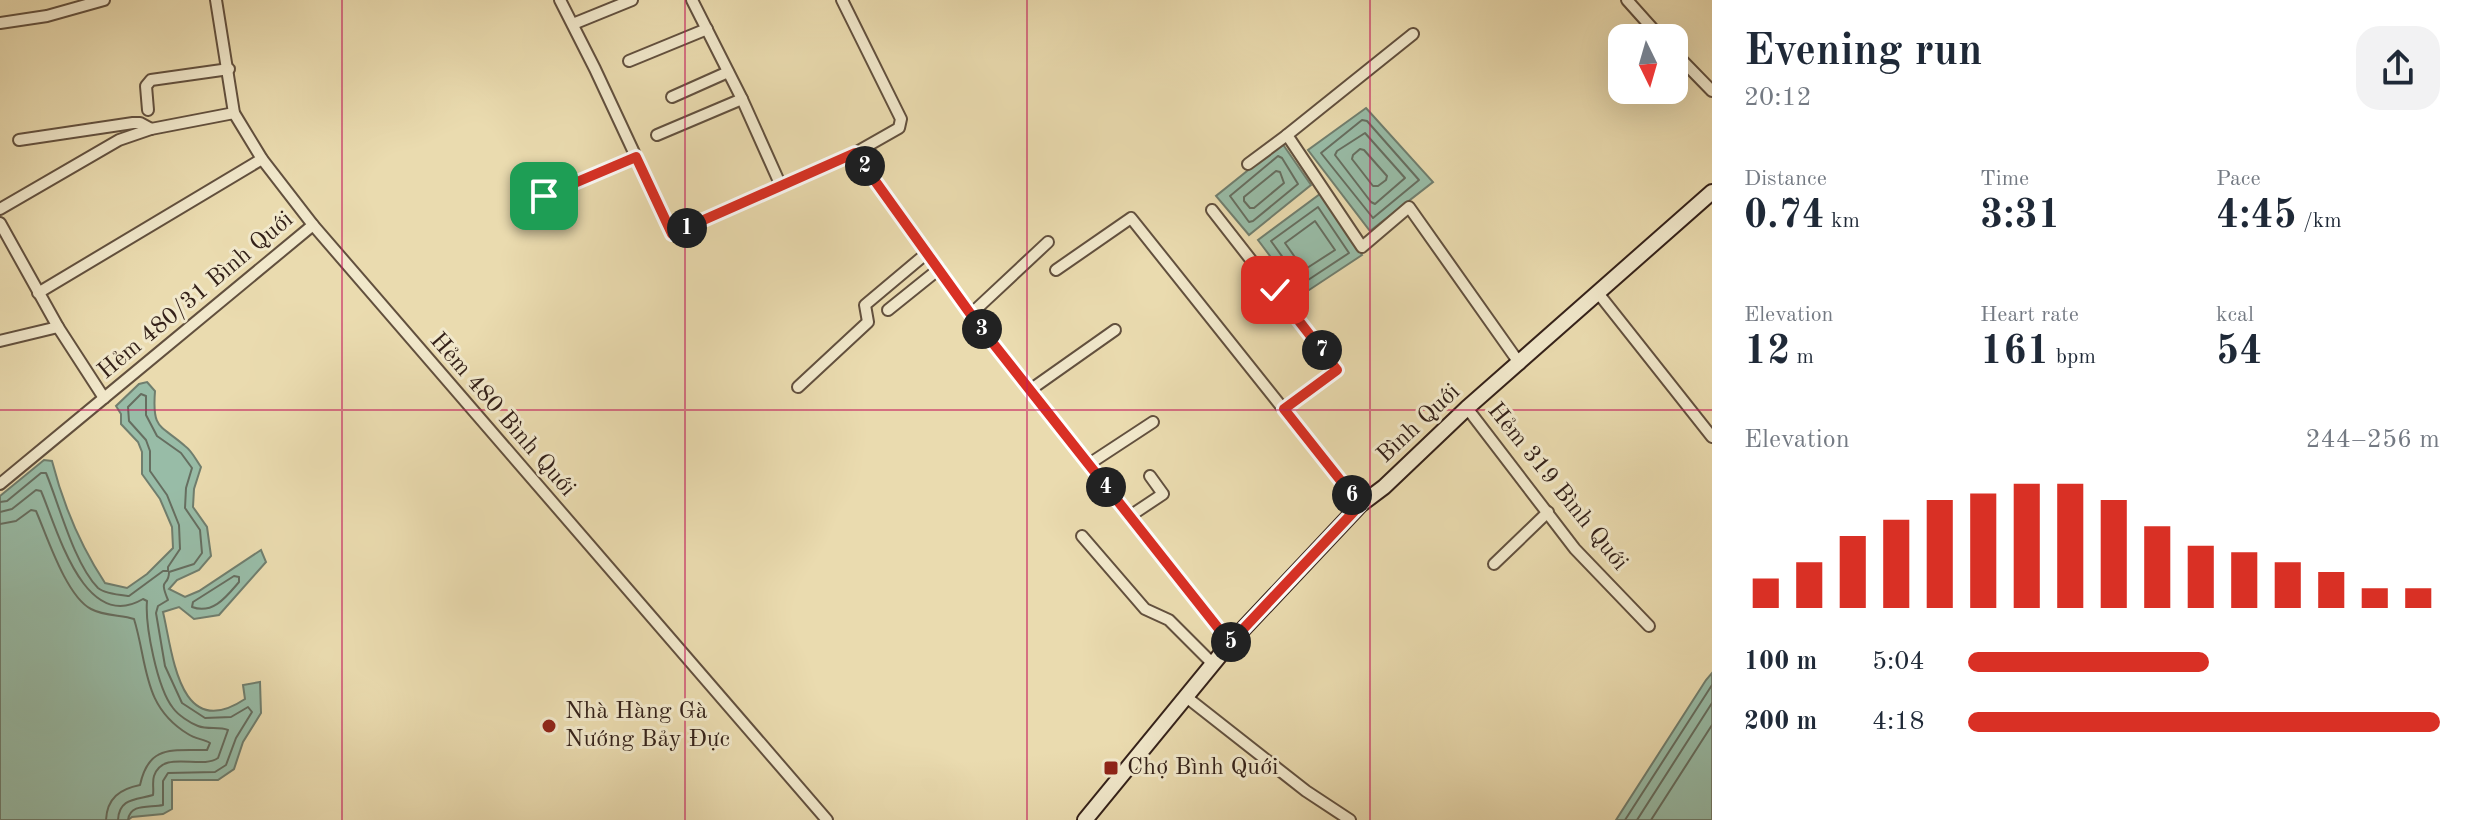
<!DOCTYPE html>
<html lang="en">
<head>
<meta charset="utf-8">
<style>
	:root { --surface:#fff; --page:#f2f2f3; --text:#1f2937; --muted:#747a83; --accent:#d93025 }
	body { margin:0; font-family:"Old Standard TT",serif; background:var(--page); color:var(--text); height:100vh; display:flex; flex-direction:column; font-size:30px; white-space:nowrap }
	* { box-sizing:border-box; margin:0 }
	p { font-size:26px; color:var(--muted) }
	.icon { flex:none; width:44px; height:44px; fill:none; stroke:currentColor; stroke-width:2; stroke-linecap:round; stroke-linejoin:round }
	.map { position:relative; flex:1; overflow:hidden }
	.panel { display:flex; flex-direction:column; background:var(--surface); width:760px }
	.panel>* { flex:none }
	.needle { width:52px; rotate:175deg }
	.buttons { position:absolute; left:1608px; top:24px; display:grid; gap:16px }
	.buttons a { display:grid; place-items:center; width:80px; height:80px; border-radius:16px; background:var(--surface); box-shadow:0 8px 32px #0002; font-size:40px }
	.pin { position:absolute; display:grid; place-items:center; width:68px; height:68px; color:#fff; margin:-34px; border-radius:16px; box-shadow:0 4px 12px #0006 }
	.km { position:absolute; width:40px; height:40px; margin:-20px; border-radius:50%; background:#222; color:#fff; font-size:22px; line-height:40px; text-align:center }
	.round { display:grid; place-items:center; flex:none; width:84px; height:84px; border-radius:24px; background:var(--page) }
	.head { display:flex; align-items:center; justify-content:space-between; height:136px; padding:0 32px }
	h1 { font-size:44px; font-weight:800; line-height:60px }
	.metrics { display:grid; grid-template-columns:repeat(3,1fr); gap:12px; height:136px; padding:8px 32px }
	.metrics div { display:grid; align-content:center }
	.metrics b { font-size:40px; font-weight:800 }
	.metrics small { font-size:22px; font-weight:400 }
	.metrics p { font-size:22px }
	.chart { height:224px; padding:16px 32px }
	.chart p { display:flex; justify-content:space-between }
	.chart svg { width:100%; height:144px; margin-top:8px; stroke:var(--accent); stroke-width:6 }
	ul { padding:0 32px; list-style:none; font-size:26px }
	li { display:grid; grid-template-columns:128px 96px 1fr; align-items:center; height:60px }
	li i { height:20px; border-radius:10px; background:var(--accent) }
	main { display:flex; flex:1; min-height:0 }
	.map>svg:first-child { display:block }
	.water { fill:#98bca7; stroke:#707e6e; stroke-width:2 }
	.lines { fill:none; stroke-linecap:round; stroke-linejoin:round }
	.shore { stroke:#666e60; stroke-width:2 }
	.street-casing { stroke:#62503e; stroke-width:14 }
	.secondary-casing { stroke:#342119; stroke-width:18 }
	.street { stroke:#f1e8cb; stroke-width:10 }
	.secondary { stroke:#f1e8cb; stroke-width:14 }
	.route-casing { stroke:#fff; stroke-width:16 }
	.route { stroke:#d93025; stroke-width:10 }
	.grid { fill:none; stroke:#c2185b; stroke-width:2; stroke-opacity:0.55 }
	.poi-dot { fill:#8f2418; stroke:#f1e8cb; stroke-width:3 }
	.labels { text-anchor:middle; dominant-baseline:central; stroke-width:6; stroke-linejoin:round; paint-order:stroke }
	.street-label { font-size:24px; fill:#342119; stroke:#f1e8cb }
	.poi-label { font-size:24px; fill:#342119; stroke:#f1e8cb; text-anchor:start }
</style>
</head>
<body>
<main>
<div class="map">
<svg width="1712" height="820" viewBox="0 0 1712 820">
	<rect width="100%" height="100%" fill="#eadbaf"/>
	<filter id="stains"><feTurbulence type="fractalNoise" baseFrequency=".0025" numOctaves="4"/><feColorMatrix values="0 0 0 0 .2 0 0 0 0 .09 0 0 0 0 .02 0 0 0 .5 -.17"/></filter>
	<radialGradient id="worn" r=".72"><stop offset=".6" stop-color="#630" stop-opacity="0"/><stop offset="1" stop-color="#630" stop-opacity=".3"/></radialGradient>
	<g class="water">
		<path d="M1366 108 1433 182 1370 231 1308 150Z"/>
		<path d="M1282 143 1311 185 1249 235 1216 196Z"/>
		<path d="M1320 194 1362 255 1300 296 1258 240Z"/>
		<path d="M147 382 155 391C152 430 160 424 185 446 192 451 196 460 201 467L194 489 193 507 207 527 211 556 199 570 177 580 169 589 185 597 199 591 261 550 266 562 219 615 194 619 179 607 163 612C173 654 179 743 245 699L243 685 260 682 261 713 243 742 234 769 218 780H172V809L163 814 132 817 128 820H0V496L44 460 52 461C63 504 80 545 105 583L127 588 147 574 173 548 172 527 160 499 142 474V452L138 442 121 424V414L116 406 139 384Z"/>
		<path d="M1712 673V820H1616L1706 680Z"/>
	</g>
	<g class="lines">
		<g class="shore">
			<path d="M1362 120 1367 121 1419 180 1373 218 1321 153Z"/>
			<path d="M1365 133 1405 178 1375 204 1371 202 1335 155 1337 151Z"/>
			<path d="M1360 149 1364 150 1387 176 1386 180 1378 186H1373L1352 159 1353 155Z"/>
			<path d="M1278 156 1282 158 1298 184 1253 221 1249 222 1230 196Z"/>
			<path d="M1276 171 1280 172 1284 183 1254 208H1250L1244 201V197Z"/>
			<path d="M1318 207 1349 253 1302 284 1271 241Z"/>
			<path d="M1315 221 1335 250 1304 270 1285 243Z"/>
			<path d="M0 502 7 501 41 473H46C59 504 74 564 98 588 105 594 120 595 129 596L163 571H168V567L180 549 179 525 167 495 150 471V451L146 440 129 421 128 407 141 394 146 396V415L157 436 181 453 192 468 186 488 185 508 200 530 202 553 194 564 169 572C169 588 158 576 168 600L158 606 156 613 165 666 182 703 205 718 231 717 248 707 252 712 236 738 226 765 215 772 168 773 163 781V805C150 808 130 803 128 820"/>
			<path d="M0 512 12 509 36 490 41 491C57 528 84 634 143 599L147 601C145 625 157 688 173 708 178 715 190 723 198 726 208 730 219 726 228 730L218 758C201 770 163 749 154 776 152 782 154 789 153 795 136 800 119 798 118 820"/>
			<path d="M0 524 16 521 31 510 36 511C47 536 66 596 91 609 104 616 121 615 134 619 148 664 142 706 188 734 195 739 204 739 210 743L207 750C172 751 149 744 140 785 120 789 107 798 106 820"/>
			<path d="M234 576 239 577V582C227 596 213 615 192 607L193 602Z"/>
			<path d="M1625 820 1712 685"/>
			<path d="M1637 820 1712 703"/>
			<path d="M1651 820 1712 725"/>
		</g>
		<g class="street-casing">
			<g id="street">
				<path d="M216 0 234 113 262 159 313 225 827 820"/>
				<path d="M560 0 595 69 672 234 855 153 977 323 1230 643"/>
				<path d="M692 0 742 99 781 186"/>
				<path d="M842 0 901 119 899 128 855 153"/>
				<path d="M1627 0 1661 38"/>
				<path d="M0 23 47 16 104 0"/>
				<path d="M573 24 632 0"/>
				<path d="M1413 34 1287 135 1362 247 1409 207 1520 364"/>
				<path d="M1674 52 1712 91"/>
				<path d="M629 61 707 29"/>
				<path d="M672 97 728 72"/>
				<path d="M148 110 146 86 151 80 229 69"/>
				<path d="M657 135 742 99"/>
				<path d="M19 140 133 123H140L151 129"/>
				<path d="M1248 164 1287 135"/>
				<path d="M544 196 636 157"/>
				<path d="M0 209 119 140 151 129 234 113"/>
				<path d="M1212 210 1337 370 1284 409"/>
				<path d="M0 223 58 327"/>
				<path d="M1056 270 1131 218 1360 505"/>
				<path d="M38 293 262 159"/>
				<path d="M1598 293 1712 437"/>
				<path d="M888 310 939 269"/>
				<path d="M971 314 1048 242"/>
				<path d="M0 341 58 327 104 398 313 225"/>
				<path d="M798 387 868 322 865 305 927 253"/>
				<path d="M1030 390 1115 330"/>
				<path d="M1467 408 1575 549 1649 626"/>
				<path d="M1089 464 1153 422"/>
				<path d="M0 484 104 398"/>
				<path d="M1130 516 1163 494 1150 476"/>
				<path d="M1082 536 1145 609 1169 620 1213 664"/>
				<path d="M1494 564 1548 512"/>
				<path d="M1185 696 1306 791 1350 820"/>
			</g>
		</g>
		<g class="secondary-casing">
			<path id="secondary" d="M1085 820 1230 643 1360 505 1384 487 1467 408 1712 192"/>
		</g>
		<use href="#street" class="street"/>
		<use href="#secondary" class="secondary"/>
	</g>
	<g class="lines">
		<g class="route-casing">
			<path id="route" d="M544 196 636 157 672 234 855 153 977 323 1230 643 1360 505 1284 409 1337 370 1275 290"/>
		</g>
		<use href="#route" class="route"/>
	</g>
	<path class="grid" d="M342 0V820M685 0V820M1027 0V820M1370 0V820M0 410H1712"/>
	<g class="poi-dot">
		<circle cx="549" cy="726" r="8"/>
		<rect x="1103" y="760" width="16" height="16" rx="4"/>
	</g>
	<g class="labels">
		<g class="street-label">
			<text transform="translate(196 296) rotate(-40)">Hẻm 480/31 Bình Quới</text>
			<text transform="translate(502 415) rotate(49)">Hẻm 480 Bình Quới</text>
			<text transform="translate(1419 424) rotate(-43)">Bình Quới</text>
			<text transform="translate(1557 487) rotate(51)">Hẻm 319 Bình Quới</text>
		</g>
		<g class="poi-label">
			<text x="565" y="712">Nhà Hàng Gà<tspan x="565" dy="28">Nướng Bảy Đực</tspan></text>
			<text x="1127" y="768">Chợ Bình Quới</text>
		</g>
	</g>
	<rect width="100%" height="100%" filter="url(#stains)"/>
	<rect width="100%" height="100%" fill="url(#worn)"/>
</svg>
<div class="buttons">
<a><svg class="needle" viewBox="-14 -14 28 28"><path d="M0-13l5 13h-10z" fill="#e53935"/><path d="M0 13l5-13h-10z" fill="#747a83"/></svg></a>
</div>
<div class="pin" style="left:544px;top:196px;background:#1e9e55"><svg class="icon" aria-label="arrive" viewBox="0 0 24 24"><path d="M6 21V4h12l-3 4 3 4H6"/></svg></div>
<div class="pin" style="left:1275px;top:290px;background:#d93025"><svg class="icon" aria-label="check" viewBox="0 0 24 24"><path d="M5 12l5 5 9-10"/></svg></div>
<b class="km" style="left:687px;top:228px">1</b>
<b class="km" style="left:865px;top:166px">2</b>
<b class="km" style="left:982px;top:329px">3</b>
<b class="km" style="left:1106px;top:487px">4</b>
<b class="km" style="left:1231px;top:642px">5</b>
<b class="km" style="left:1352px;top:495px">6</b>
<b class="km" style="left:1322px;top:350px">7</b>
</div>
<section class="panel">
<div class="head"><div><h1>Evening run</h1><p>20:12</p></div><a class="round"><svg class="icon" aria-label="share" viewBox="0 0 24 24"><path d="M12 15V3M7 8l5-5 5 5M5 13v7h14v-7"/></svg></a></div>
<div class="metrics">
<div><p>Distance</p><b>0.74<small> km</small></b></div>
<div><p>Time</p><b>3:31</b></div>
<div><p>Pace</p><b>4:45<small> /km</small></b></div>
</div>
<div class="metrics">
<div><p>Elevation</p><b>12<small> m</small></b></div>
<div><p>Heart rate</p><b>161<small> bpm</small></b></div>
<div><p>kcal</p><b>54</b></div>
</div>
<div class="chart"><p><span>Elevation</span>244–256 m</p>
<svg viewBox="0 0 160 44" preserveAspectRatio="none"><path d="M5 44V35M15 44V30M25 44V22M35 44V17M45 44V11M55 44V9M65 44V6M75 44V6M85 44V11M95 44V19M105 44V25M115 44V27M125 44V30M135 44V33M145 44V38M155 44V38"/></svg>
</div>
<ul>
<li><b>100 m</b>5:04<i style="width:51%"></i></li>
<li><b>200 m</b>4:18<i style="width:100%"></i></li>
</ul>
</section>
</main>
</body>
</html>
